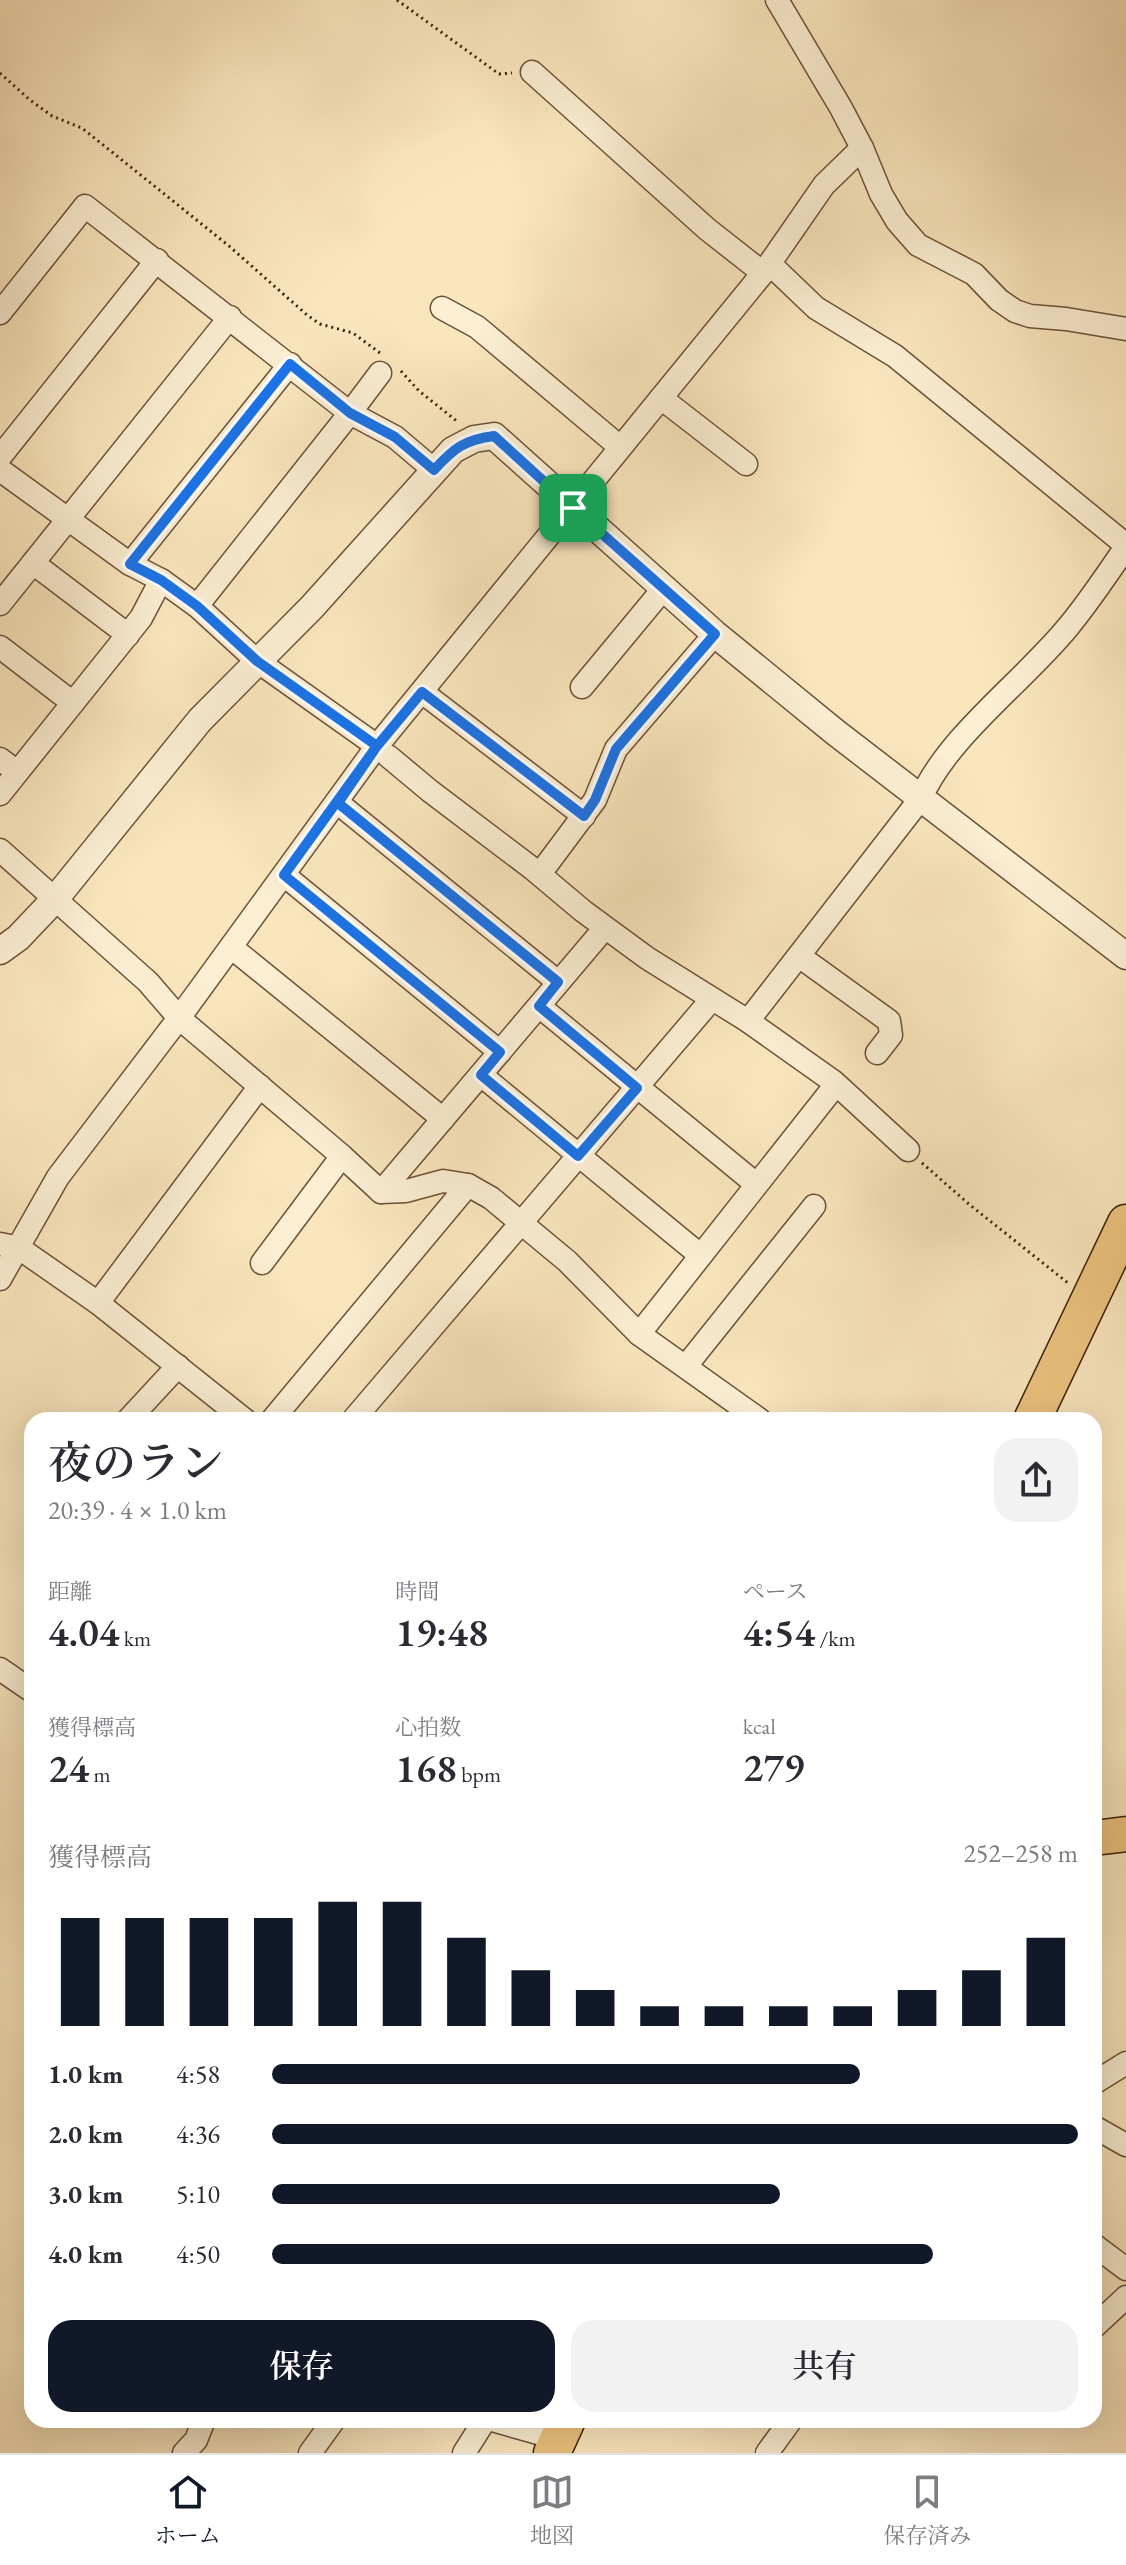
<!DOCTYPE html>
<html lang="ja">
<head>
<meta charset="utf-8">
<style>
	:root { --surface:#fff; --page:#f2f2f3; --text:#2b2b33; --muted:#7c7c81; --line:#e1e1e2; --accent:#111827 }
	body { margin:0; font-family:"EB Garamond","Noto Serif JP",serif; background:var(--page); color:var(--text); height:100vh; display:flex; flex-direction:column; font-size:30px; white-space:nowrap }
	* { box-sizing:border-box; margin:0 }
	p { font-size:26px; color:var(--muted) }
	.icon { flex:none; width:44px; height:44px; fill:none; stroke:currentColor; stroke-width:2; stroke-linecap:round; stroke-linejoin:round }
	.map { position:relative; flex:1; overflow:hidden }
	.side { position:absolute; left:24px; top:1412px; width:1078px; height:1016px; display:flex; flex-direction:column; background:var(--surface); border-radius:24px; box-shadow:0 8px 32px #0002 }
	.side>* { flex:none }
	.pin { position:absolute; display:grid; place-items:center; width:68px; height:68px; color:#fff; margin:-34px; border-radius:16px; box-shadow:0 4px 12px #0006 }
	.round { display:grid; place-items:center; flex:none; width:84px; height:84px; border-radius:24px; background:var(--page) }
	.summary { display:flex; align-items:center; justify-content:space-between; height:136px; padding:0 24px }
	h1 { font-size:44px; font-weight:600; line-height:60px }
	.figures { display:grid; grid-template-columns:repeat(3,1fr); gap:12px; height:136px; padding:8px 24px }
	.figures div { display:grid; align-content:center }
	.figures b { font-size:40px; font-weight:600 }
	.figures small { font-size:22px; font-weight:400 }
	.figures p { font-size:22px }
	.chart { height:224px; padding:16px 24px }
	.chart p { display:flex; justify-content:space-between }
	.chart svg { width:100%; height:144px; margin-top:8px; stroke:var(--accent); stroke-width:6 }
	.cta { display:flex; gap:16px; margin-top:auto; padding:16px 24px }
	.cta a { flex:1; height:92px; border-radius:24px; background:var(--accent); color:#fff; font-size:32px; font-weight:600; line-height:92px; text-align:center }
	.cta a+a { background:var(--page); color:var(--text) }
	ul { padding:0 24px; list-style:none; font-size:26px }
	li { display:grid; grid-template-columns:128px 96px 1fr; align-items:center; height:60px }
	li i { height:20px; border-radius:10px; background:var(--accent) }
	.menu { display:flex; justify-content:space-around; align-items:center; height:112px; border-top:2px solid var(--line); background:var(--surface); font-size:22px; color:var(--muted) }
	.menu a { display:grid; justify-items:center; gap:4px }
	.menu .active { color:var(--accent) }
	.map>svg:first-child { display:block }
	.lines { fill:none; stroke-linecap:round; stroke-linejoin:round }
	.minor-casing { stroke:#6c5139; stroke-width:25 }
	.tertiary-casing { stroke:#6c5139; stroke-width:29 }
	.primary-casing { stroke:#3c1f0d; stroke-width:37 }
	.trunk-casing { stroke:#3c1f0d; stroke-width:39 }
	.path { stroke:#3c1f0d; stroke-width:3; stroke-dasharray:2 4; stroke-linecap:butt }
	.minor { stroke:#fcefd4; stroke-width:22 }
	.tertiary { stroke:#fcefd4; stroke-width:26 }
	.primary { stroke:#edc37e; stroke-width:34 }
	.trunk { stroke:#edc37e; stroke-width:36 }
	.route-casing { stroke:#fff; stroke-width:16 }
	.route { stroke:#1a73e8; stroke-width:10 }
</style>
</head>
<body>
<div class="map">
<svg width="1126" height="2453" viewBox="0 0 1126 2453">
	<rect width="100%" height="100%" fill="#fae6bd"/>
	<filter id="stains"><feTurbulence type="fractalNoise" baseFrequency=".0025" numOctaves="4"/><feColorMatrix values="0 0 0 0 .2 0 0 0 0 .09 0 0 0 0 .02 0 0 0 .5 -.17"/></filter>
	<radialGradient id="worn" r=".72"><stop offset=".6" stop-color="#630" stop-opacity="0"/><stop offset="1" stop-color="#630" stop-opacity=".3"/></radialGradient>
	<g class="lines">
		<g class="minor-casing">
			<g id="minor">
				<path d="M777 0 841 108 862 148 881 194 897 221 918 245 974 274 999 300 1015 311 1030 316 1066 319 1126 329"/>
				<path d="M532 72 707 229 763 273"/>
				<path d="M770 264 816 308 895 356 1126 545"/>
				<path d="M442 308 477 327 620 447"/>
				<path d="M0 313 85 206 350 413 197 606"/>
				<path d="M380 373 350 413 395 437 434 470"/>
				<path d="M661 398 746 464"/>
				<path d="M0 457 157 260"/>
				<path d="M0 470 130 564 161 580 197 606 257 661 377 746"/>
				<path d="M33 563 128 635"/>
				<path d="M130 564 290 364"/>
				<path d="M0 604 230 317"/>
				<path d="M0 647 73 703"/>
				<path d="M582 687 664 588"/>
				<path d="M422 692 584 816"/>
				<path d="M388 756 430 791 533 869 583 911 647 958 748 1021 834 1082 908 1150"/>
				<path d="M0 759 17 772"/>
				<path d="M0 794 141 618 161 580"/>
				<path d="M338 803 558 982"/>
				<path d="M0 850 148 982 179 1018 342 1156 381 1192 406 1191 443 1181 468 1185 491 1198 567 1261 639 1334 760 1420"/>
				<path d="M545 867 595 800 616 749 715 634"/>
				<path d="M284 875 500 1052"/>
				<path d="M231 947 443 1119"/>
				<path d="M799 956 889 1021 891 1035 877 1053"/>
				<path d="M539 1006 756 1184"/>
				<path d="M748 1021 921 798C947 737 1025 680 1068 627 1089 602 1107 574 1126 547"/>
				<path d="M481 1075 700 1255"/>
				<path d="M381 1192 598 936"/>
				<path d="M0 1244 19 1248 98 1303 245 1420"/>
				<path d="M262 1263 342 1156"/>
				<path d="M0 1279 58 1177 179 1018 377 746 763 273 824 185 862 148"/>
				<path d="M98 1303 260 1086"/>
				<path d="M639 1334 830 1092"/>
				<path d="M686 1366 814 1206"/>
				<path d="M128 1420 178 1366"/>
				<path d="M272 1420 468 1185"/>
				<path d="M353 1420 706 1006"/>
				<path d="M0 1669 32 1691"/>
				<path d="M1094 2083 1126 2063"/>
				<path d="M1094 2127 1126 2145"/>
				<path d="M1094 2245 1126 2269"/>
				<path d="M1094 2327 1126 2297"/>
				<path d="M492 2420 559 2439"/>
				<path d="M184 2453 196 2440 204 2420"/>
				<path d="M310 2453 334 2420"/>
				<path d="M464 2453 485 2420"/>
				<path d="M767 2453 791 2420"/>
			</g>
		</g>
		<g class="tertiary-casing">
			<path id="tertiary" d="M0 951 18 938 56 898 200 720 312 607 453 450 474 439 494 436 715 634 835 732 1126 956"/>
		</g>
		<g class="primary-casing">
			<path id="primary" d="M1094 1838 1126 1834"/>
		</g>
		<g class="trunk-casing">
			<g id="trunk">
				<path d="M1032 1420 1126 1223"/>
				<path d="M552 2453 567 2420"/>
			</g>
		</g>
		<g class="path">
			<path d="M397 0 499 74 512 73"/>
			<path d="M0 73 30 100 52 116 82 128 229 246 307 315 320 324 353 333 380 353"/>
			<path d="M401 371 419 391 458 422"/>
			<path d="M922 1163 970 1205 1068 1283"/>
		</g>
		<use href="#minor" class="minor"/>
		<use href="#tertiary" class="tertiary"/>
		<use href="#primary" class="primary"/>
		<use href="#trunk" class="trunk"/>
	</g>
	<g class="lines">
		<g class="route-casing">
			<path id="route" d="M573 508 494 436C464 440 454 448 434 470L395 437 350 413 290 364 130 564 161 580 197 606 257 661 377 746 284 875 500 1052 481 1075 578 1156 637 1088 539 1006 558 982 338 803 377 746 422 692 584 816 595 800 616 749 715 634 573 508"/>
		</g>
		<use href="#route" class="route"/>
	</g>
	<rect width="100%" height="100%" filter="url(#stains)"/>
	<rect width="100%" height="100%" fill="url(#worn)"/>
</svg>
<div class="pin" style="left:573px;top:508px;background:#1e9e55"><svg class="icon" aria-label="arrive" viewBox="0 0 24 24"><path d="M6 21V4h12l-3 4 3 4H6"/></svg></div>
<section class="side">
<div class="summary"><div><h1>夜のラン</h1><p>20:39 · 4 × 1.0 km</p></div><a class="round"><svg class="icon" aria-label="share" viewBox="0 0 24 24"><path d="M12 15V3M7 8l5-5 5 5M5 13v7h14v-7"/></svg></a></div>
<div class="figures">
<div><p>距離</p><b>4.04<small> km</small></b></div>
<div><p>時間</p><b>19:48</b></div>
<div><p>ペース</p><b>4:54<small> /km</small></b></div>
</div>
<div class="figures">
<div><p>獲得標高</p><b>24<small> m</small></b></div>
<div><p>心拍数</p><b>168<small> bpm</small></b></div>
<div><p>kcal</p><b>279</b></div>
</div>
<div class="chart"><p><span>獲得標高</span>252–258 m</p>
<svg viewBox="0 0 160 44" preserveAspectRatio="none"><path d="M5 44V11M15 44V11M25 44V11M35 44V11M45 44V6M55 44V6M65 44V17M75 44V27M85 44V33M95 44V38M105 44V38M115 44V38M125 44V38M135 44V33M145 44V27M155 44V17"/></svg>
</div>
<ul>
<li><b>1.0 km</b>4:58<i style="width:73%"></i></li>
<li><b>2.0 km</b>4:36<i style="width:100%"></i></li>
<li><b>3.0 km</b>5:10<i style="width:63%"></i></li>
<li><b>4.0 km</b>4:50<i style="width:82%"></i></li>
</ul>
<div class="cta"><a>保存</a><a>共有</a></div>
</section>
</div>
<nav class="menu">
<a class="active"><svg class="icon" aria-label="home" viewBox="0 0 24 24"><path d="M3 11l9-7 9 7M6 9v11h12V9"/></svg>ホーム</a>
<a><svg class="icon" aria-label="map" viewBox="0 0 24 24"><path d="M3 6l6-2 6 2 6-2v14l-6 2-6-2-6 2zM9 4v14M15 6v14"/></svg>地図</a>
<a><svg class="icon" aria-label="saved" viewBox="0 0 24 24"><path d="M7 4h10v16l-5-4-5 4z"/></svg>保存済み</a>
</nav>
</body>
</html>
